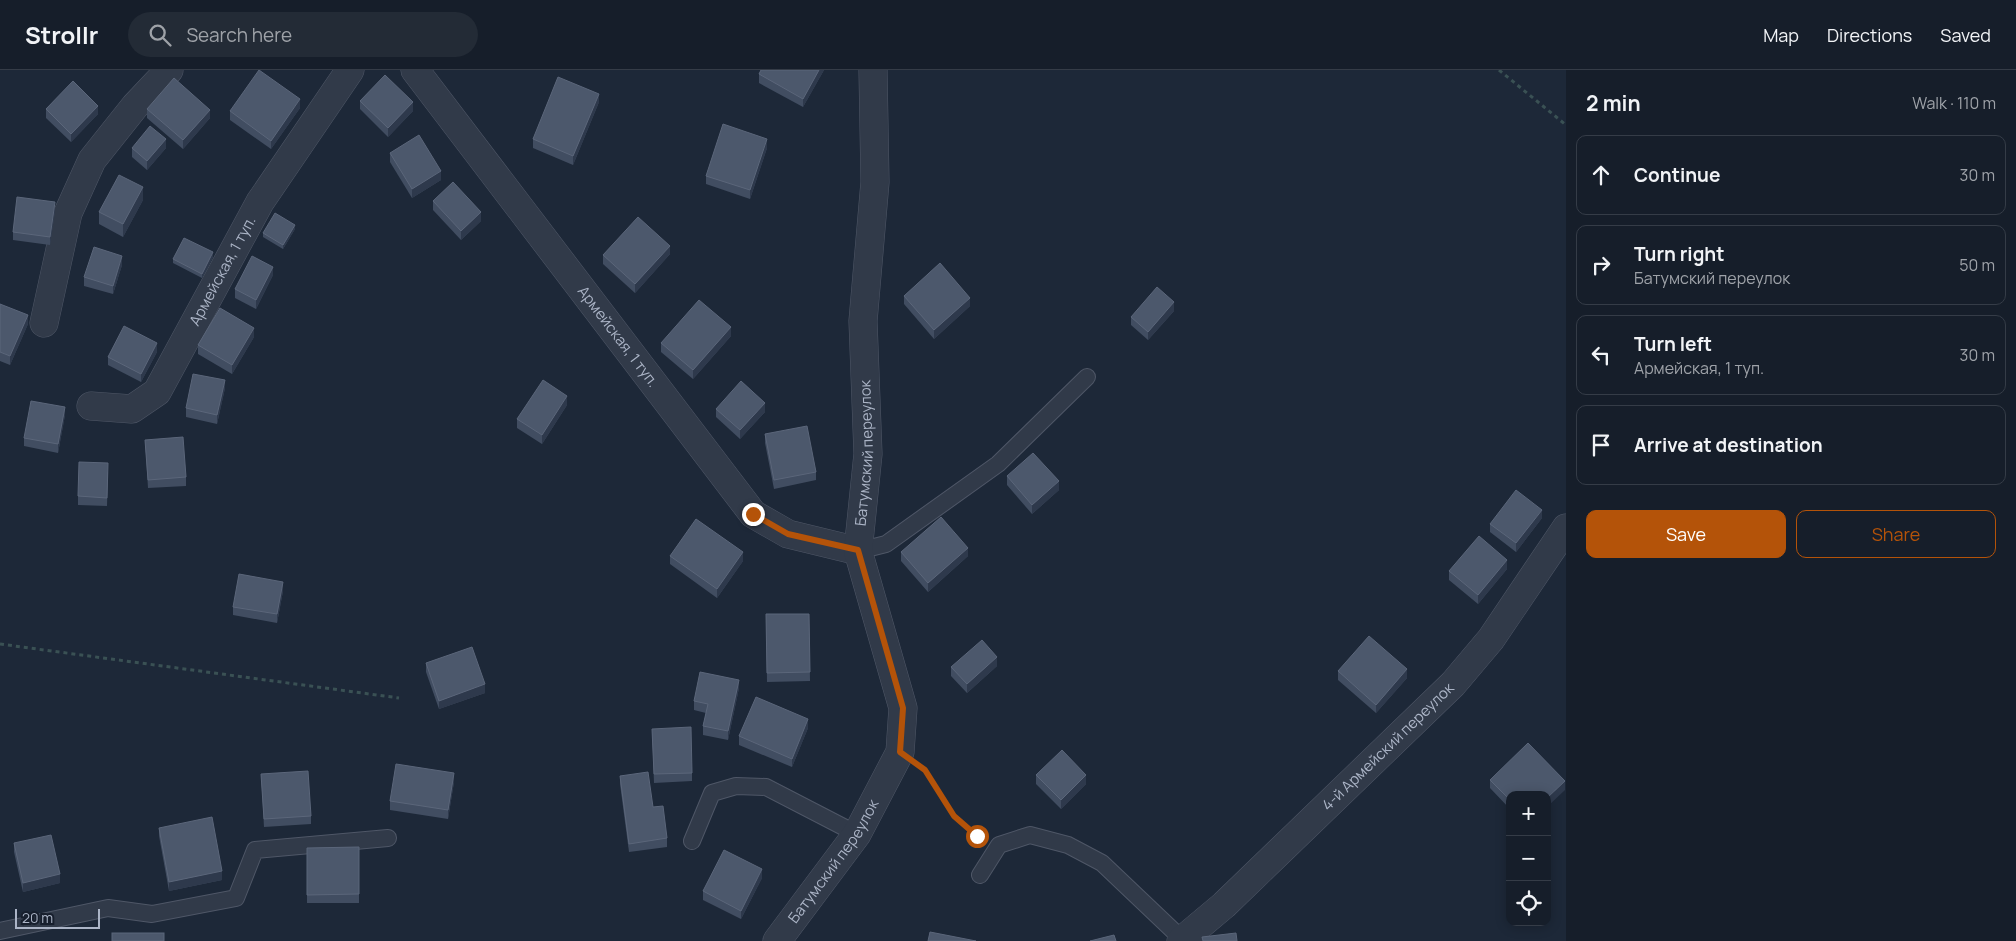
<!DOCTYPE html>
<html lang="en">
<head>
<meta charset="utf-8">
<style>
  :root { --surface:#161e2a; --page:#232b36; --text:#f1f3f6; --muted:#9ea2a8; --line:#353c47; --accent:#b45309 }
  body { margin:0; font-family:Manrope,sans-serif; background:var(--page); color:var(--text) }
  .controls { position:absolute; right:15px; bottom:15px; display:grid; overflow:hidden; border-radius:10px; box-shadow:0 2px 12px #0003 }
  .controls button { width:45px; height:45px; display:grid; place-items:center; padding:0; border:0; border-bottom:1px solid var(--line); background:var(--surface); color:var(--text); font:25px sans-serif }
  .scale { position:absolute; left:15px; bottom:12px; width:85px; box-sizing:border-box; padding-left:5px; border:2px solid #abb4c6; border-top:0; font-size:14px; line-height:18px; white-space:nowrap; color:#abb4c6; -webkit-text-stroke:4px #171f2d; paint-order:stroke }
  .stop { position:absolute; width:15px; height:15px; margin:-11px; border:4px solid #b45309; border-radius:50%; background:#fff }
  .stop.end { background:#b45309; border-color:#fff; box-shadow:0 1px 5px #0008 }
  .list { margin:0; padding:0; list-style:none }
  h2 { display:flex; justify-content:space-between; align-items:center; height:65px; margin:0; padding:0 20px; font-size:21px }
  h2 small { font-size:16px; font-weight:400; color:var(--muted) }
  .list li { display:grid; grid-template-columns:32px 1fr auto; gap:15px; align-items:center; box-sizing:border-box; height:80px; margin:0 10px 10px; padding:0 10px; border:1px solid var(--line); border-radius:10px }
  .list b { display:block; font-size:19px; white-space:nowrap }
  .list p { margin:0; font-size:16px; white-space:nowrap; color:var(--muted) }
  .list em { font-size:16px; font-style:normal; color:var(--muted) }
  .actions { display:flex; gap:10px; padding:15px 20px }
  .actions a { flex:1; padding:11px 0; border:1px solid var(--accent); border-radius:10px; text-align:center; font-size:18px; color:var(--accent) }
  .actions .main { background:var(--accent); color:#fff }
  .icon { flex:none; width:28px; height:28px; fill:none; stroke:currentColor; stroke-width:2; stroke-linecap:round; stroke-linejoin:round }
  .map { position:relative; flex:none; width:1566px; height:871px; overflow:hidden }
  header { display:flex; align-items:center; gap:30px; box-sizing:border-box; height:70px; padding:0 25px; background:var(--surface); border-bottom:1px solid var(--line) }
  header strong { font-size:24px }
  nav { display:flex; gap:28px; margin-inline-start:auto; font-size:18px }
  .search { width:350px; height:45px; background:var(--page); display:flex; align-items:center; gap:12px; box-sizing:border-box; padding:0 18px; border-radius:28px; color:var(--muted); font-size:19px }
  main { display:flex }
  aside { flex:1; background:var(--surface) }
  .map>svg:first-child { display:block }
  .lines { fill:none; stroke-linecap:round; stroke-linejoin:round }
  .service-casing { stroke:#4f5767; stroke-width:18 }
  .minor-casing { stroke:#4f5767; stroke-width:29 }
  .path { stroke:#3a5154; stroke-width:3; stroke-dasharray:4 4; stroke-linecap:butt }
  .service { stroke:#313a49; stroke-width:16 }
  .minor { stroke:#313a49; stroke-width:28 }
  .wall { fill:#414d61 }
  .shaded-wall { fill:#2e394c }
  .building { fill:#4c586c; stroke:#5b667a }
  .route { stroke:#b45309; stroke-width:6 }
  .labels { text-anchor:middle; stroke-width:4.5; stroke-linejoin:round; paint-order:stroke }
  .street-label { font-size:15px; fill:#abb4c6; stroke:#171f2d }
</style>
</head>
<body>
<header>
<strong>Strollr</strong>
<div class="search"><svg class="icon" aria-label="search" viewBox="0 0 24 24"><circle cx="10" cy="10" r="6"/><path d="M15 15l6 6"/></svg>Search here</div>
<nav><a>Map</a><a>Directions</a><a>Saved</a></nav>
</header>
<main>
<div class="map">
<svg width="1566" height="871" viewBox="0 0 1566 871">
  <rect width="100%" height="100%" fill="#1d2838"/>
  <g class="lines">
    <defs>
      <g id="service">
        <polyline points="858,481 886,474 998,394 1087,307"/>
        <polyline points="692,771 712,723 736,716 766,717 857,764"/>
        <polyline points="980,805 999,775 1030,765 1068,775 1102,793 1182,869"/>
        <polyline points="0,861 108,838 152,844 236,828 255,780 388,768"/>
      </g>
      <g id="minor">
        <path id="s1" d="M415,0L753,444L788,464L858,481"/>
        <polyline points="44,253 68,143 92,90 135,36 169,0"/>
        <path id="s2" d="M91,336L132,339L157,322L260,132L350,0"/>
        <path id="s3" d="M777,871L857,764L900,682L903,638L858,481L868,384L863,251L875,112L873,0"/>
        <path id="s4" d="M1181,871L1224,835L1453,614L1491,569L1566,458"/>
      </g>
    </defs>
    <use href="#service" class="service-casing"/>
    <use href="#minor" class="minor-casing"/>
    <g class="path">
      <polyline points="1499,0 1566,55"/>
      <polyline points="0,574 399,628"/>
      <polyline points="923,698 954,746 978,766"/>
    </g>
    <use href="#service" class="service"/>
    <use href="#minor" class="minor"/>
  </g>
  <g class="wall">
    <polygon points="761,0 824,0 803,37 759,13 759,4"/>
    <polygon points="360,31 413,41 388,67 360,39"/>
    <polygon points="599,32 573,95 533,78 533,69"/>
    <polygon points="300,38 271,79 230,50 230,41"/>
    <polygon points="46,39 98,44 71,72 46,48"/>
    <polygon points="147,39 210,48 183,79 147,48"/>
    <polygon points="132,78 166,78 147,100 132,87"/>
    <polygon points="767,78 750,129 706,114 706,106"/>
    <polygon points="390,83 441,110 412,128 390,92"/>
    <polygon points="143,130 123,167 99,154 99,142"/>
    <polygon points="433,131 481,151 461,170 433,140"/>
    <polygon points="55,141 50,175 13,170 13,162"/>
    <polygon points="295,159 283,179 263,167 263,163"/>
    <polygon points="670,184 635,223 603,194 603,185"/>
    <polygon points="213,187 202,208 173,193 173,189"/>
    <polygon points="122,195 113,224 84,216 84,207"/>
    <polygon points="273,205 256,239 235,228 235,219"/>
    <polygon points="904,226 970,236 934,269 904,234"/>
    <polygon points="0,234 28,254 10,295 0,291"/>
    <polygon points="1174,241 1148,270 1131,255 1131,247"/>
    <polygon points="731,266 693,309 661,282 661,273"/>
    <polygon points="254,267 232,304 198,284 198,275"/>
    <polygon points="157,282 141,312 108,295 108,287"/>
    <polygon points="225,318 217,354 186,347 186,338"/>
    <polygon points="567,335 542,374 517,358 517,349"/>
    <polygon points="716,339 765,342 740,369 716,347"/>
    <polygon points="65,345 58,383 24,376 24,368"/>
    <polygon points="765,364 816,402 816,410 774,419 765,373"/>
    <polygon points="145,370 186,407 186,416 148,418"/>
    <polygon points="108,402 107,436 78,435 78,426"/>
    <polygon points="1007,406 1059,420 1032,444 1007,415"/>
    <polygon points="1542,448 1516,482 1490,462 1490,454"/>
    <polygon points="901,482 968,486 928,522 901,491"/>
    <polygon points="670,486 743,491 717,528 670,494"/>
    <polygon points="1507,499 1478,534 1449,510 1449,501"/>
    <polygon points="283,521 277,553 233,545 233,537"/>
    <polygon points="766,544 809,544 810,611 767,612"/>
    <polygon points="426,593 485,623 439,639 426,602"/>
    <polygon points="997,596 967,623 951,606 951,597"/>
    <polygon points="1338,601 1407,608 1376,643 1338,610"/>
    <polygon points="739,618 728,670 703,665 703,656 706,643 694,640 694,631"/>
    <polygon points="808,658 792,697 739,675 739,666"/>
    <polygon points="652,659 692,703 692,711 654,713"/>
    <polygon points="261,704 311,746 311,754 264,757"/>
    <polygon points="1036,705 1086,714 1061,739 1036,714"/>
    <polygon points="620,706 653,737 667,768 667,777 629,782 620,714"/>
    <polygon points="1490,710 1565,720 1510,725 1510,739 1490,718"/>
    <polygon points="454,712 448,749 390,740 390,731"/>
    <polygon points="159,758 222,810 169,821 159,766"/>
    <polygon points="14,773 60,813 23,822 14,782"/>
    <polygon points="359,777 359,833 307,833 307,778"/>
    <polygon points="762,808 741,849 703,830 703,821"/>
  </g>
  <g class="shaded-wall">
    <polygon points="819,0 824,0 803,37 803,29"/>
    <polygon points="599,24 599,32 573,95 573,86"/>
    <polygon points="300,29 300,38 271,79 271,71"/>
    <polygon points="413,32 413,41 388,67 388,58"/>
    <polygon points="98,36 98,44 71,72 71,64"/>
    <polygon points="210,40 210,48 183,79 183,70"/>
    <polygon points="166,69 166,78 147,100 147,91"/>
    <polygon points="767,69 767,78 750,129 750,120"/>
    <polygon points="441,101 441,110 412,128 412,119"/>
    <polygon points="143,117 143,130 123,167 123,154"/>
    <polygon points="55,132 55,141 50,175 50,167"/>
    <polygon points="481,142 481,151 461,170 461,161"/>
    <polygon points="295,155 295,159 283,179 283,175"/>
    <polygon points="670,176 670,184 635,223 635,214"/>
    <polygon points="213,182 213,187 202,208 202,204"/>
    <polygon points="122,186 122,195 113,224 113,216"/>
    <polygon points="273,197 273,205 256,239 256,230"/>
    <polygon points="970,228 970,236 934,269 934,260"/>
    <polygon points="1174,232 1174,241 1148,270 1148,262"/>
    <polygon points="28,245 28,254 10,295 10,286"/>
    <polygon points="731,257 731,266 693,309 693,300"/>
    <polygon points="254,258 254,267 232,304 232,295"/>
    <polygon points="157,273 157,282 141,312 141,304"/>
    <polygon points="225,310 225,318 217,354 217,345"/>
    <polygon points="567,326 567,335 542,374 542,365"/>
    <polygon points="765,333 765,342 740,369 740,360"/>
    <polygon points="65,337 65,345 58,383 58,374"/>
    <polygon points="1059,411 1059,420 1032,444 1032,435"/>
    <polygon points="1542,440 1542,448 1516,482 1516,473"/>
    <polygon points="968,478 968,486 928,522 928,513"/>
    <polygon points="743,482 743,491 717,528 717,519"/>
    <polygon points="1507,490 1507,499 1478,534 1478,525"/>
    <polygon points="283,512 283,521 277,553 277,544"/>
    <polygon points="997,587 997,596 967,623 967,614"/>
    <polygon points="1407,599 1407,608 1376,643 1376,635"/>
    <polygon points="739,610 739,618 728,670 728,661"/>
    <polygon points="485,614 485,623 439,639 439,631"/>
    <polygon points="808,649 808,658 792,697 792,689"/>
    <polygon points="454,703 454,712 448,749 448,740"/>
    <polygon points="1086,705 1086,714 1061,739 1061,730"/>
    <polygon points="1565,711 1565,720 1547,737 1547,728"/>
    <polygon points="762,799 762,808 741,849 741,841"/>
    <polygon points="222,801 222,810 169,821 169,812"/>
    <polygon points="60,804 60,813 23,822 23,813"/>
  </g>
  <g class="building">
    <polygon points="259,0 300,29 271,71 230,41"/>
    <polygon points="761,0 819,0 803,29 759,4"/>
    <polygon points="385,5 413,32 388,58 360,31"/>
    <polygon points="558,7 599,24 573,86 533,69"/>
    <polygon points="174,8 210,40 183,70 147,39"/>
    <polygon points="73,11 98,36 71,64 46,39"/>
    <polygon points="723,54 767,69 750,120 706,106"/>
    <polygon points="150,56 166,69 147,91 132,78"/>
    <polygon points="419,65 441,101 412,119 390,83"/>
    <polygon points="119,105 143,117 123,154 99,142"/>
    <polygon points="453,112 481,142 461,161 433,131"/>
    <polygon points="17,127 55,132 50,167 13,162"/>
    <polygon points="275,143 295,155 283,175 263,163"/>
    <polygon points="638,147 670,176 635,214 603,185"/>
    <polygon points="184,168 213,182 202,204 173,189"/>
    <polygon points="94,177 122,186 113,216 84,207"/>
    <polygon points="252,186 273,197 256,230 235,219"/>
    <polygon points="940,193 970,228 934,260 904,226"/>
    <polygon points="1157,217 1174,232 1148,262 1131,247"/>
    <polygon points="699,230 731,257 693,300 661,273"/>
    <polygon points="0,234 28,245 10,286 0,282"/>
    <polygon points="220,238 254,258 232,295 198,275"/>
    <polygon points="124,256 157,273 141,304 108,287"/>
    <polygon points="193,304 225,310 217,345 186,338"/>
    <polygon points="543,310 567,326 542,365 517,349"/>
    <polygon points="741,311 765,333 740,360 716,339"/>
    <polygon points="31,331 65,337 58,374 24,368"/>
    <polygon points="807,356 816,402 774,410 765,364"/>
    <polygon points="183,367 186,407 148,410 145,370"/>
    <polygon points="1033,383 1059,411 1032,435 1007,406"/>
    <polygon points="79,392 108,393 107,428 78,426"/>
    <polygon points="1516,420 1542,440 1516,473 1490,454"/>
    <polygon points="941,447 968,478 928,513 901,482"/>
    <polygon points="696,449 743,482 717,519 670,486"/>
    <polygon points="1479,466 1507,490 1478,525 1449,501"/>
    <polygon points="239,504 283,512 277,544 233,537"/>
    <polygon points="766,544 809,544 810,602 767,603"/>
    <polygon points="1369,566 1407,599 1376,635 1338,601"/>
    <polygon points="982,570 997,587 967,614 951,597"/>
    <polygon points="472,577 485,614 439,631 426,593"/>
    <polygon points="700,602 739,610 728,661 703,656 708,634 694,631"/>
    <polygon points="756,627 808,649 792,689 739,666"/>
    <polygon points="691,657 692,703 654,704 652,659"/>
    <polygon points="1528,673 1565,711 1547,728 1547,725 1510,725 1510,730 1490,710"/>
    <polygon points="1062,680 1086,705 1061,730 1036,705"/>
    <polygon points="396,694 454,703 448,740 390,731"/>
    <polygon points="308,701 311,746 264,749 261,704"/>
    <polygon points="648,702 653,737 663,736 667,768 629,774 620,706"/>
    <polygon points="212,747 222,801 169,812 159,758"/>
    <polygon points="51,765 60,804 23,813 14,773"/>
    <polygon points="359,777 359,824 307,825 307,778"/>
    <polygon points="724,780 762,799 741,841 703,821"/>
    <polygon points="930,862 976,871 928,871"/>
    <rect x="112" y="863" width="52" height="8"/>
    <polygon points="1236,863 1237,871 1203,871 1202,867"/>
    <polygon points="1114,865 1116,871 1090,871"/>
  </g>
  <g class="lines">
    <polyline class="route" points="753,444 788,464 858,480 903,638 900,682 925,700 954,746 977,766"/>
  </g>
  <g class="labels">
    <g class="street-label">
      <text dy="5" stroke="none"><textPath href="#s2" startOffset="209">Армейская, 1 туп.</textPath></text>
      <text dy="5" stroke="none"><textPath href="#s1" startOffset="335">Армейская, 1 туп.</textPath></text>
      <text dy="5" stroke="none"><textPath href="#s3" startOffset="532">Батумский переулок</textPath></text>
      <text dy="5" stroke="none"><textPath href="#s4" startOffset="284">4-й Армейский переулок</textPath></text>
      <text dy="5" stroke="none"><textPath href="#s3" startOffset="98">Батумский переулок</textPath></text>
    </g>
  </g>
</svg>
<div class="controls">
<button>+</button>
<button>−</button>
<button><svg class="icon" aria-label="locate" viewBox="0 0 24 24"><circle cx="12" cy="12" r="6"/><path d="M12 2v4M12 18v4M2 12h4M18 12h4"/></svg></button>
</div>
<div class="scale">20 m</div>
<div class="stop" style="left:977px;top:766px"></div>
<div class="stop end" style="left:753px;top:444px"></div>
</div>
<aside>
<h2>2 min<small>Walk · 110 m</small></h2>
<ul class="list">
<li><svg class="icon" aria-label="ahead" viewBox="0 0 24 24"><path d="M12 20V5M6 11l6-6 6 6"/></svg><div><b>Continue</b></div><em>30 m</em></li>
<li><svg class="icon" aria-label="right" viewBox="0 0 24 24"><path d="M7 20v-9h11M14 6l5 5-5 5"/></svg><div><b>Turn right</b><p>Батумский переулок</p></div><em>50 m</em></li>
<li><svg class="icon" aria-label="left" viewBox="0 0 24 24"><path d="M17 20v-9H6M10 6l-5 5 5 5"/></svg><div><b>Turn left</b><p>Армейская, 1 туп.</p></div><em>30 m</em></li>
<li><svg class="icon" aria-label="arrive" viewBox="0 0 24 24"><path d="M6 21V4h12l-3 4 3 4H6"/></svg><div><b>Arrive at destination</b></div></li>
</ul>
<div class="actions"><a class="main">Save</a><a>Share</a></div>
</aside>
</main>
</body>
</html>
